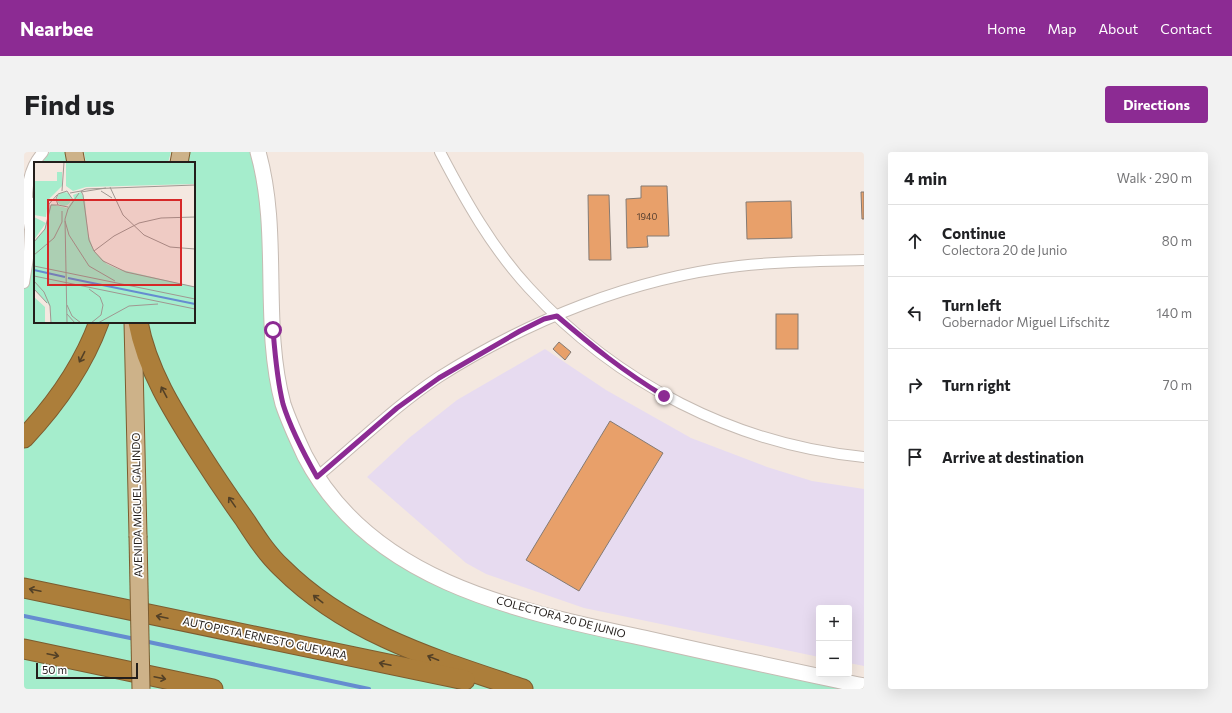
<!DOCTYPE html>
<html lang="en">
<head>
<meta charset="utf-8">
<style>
  :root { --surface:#fff; --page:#f2f2f2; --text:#202124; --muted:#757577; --line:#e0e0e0; --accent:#8c2b93 }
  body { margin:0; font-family:Commissioner,sans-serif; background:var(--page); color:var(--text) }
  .controls { position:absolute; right:12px; bottom:12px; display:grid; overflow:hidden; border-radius:4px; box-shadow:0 4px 16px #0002 }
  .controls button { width:36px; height:36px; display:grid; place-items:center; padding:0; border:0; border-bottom:1px solid var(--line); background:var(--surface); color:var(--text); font:20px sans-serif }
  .scale { position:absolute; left:12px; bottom:10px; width:102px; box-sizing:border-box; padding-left:4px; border:2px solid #231e1b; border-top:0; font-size:11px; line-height:14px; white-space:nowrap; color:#231e1b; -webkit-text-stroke:3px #fff; paint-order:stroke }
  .stop { position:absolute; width:12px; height:12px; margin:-9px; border:3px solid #8c2b93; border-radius:50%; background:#fff }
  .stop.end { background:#8c2b93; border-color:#fff; box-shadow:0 1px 4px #0008 }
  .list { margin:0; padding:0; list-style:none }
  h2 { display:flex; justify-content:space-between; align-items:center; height:52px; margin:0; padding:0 16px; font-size:17px }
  h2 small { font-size:13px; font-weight:400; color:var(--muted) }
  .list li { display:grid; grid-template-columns:26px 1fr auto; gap:12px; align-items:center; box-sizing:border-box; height:72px; padding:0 16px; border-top:1px solid var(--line) }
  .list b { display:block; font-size:15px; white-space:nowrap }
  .list p { margin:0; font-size:13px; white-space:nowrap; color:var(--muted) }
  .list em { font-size:13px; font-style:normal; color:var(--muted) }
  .icon { flex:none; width:22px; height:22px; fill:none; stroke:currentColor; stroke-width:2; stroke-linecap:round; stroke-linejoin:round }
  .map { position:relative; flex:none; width:840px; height:537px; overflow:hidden; border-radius:4px }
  header { display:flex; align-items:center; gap:24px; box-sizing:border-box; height:56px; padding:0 20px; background:var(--accent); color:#fff }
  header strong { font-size:19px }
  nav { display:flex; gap:22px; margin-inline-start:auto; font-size:14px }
  .intro { display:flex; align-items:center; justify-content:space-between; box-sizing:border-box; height:96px; padding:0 24px }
  h1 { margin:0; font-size:28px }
  .button { padding:10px 18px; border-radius:4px; background:var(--accent); color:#fff; font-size:14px; font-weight:700 }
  main { display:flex; gap:24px; padding:0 24px }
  aside { flex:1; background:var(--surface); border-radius:4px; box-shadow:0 4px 16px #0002 }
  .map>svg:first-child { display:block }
  .commercial { fill:#e7dbf0 }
  .green { fill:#a5edcc }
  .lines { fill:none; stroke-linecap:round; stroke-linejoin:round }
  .stream { stroke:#658cd0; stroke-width:4 }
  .building { fill:#e8a06a; stroke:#847a73 }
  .street-casing { stroke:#c6bbb3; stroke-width:12 }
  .secondary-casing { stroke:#c6bbb3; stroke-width:17 }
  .primary-casing { stroke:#7c5c2f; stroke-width:19 }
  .highway-casing { stroke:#7c5c2f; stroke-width:21 }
  .street { stroke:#fff; stroke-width:10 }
  .secondary { stroke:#fff; stroke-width:15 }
  .primary { stroke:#cdb289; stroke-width:17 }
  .highway { stroke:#ac7e3a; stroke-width:19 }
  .primary-bridge-casing { stroke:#7c5c2f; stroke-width:19; stroke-linecap:butt }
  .primary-bridge { stroke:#cdb289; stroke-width:17 }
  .oneway { stroke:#534026 }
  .route { stroke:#8c2b93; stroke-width:5 }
  .labels { text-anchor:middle; stroke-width:3.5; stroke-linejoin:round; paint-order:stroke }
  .number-label { font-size:9px; fill:#543e2f }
  .street-label { font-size:11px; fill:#231e1b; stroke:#fff }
  .inset-river { fill:none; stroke:#658cd0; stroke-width:2 }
  .inset-road { fill:none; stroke:#a09791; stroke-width:1 }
  .view { fill:#d62828; fill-opacity:0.15; stroke:#d62828; stroke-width:2 }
  .inset-edge { fill:none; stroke:#231e1b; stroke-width:2 }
</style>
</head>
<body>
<header>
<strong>Nearbee</strong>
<nav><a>Home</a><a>Map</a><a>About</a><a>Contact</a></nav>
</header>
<div class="intro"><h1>Find us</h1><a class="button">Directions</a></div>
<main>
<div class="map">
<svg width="840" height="537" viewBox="0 0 840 537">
  <rect width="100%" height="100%" fill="#f4e8e0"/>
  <polygon class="commercial" points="521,197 582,238 667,286 743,315 788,329 840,337 840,514 825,511 825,456 795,456 795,505 560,456 462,422 442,411 343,325 385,286 433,248"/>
  <g class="green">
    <polygon points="26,0 42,0 45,11 16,11"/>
    <polygon points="60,0 147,0 144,11 62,11"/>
    <polygon points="161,0 234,0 249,178 273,286 329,369 441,438 840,537 0,537 0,132 11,50 11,170 170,170 170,11 155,11"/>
  </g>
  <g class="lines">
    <g class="stream">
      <polyline points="0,464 111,487"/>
      <polyline points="120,489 345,537"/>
    </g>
  </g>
  <g class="building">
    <polygon points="617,34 643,34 645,84 623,84 624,95 603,96 602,47 617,46"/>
    <polygon points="837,40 840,40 840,67 838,67"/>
    <polygon points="564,43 585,43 587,108 565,108"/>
    <polygon points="767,49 768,86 723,87 722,50"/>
    <rect x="752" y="162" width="22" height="35"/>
    <polygon points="535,190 547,200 541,208 529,197"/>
    <polygon points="586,269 639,301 555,439 502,408"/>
  </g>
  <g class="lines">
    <defs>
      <g id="street">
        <path d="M416,0C441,48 468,96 505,136C592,231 712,293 840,305"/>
        <path d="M6,77C1,50 0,20 19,0"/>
        <polyline points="0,131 5,100 6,77 11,50"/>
        <path d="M293,325C333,292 371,254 415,225C505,168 609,126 715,114C757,109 798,109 840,108"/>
      </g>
      <path id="secondary" d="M234,0C257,81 237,171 259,252C265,270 273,287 281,304C348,433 500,460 629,488C699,504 770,519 840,534"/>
      <g id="primary">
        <polyline points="50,0 52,11"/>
        <polyline points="155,11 157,0"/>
        <polyline points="109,170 114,384"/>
      </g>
      <g id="highway">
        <path d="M114,170C123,219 151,262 177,303C191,325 206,347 221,368C232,385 243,402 258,416C324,482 413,508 499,537"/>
        <path d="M0,286C32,252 59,214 75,170"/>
        <polyline points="0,436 441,528"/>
        <polyline points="0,497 189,537"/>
      </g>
    </defs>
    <use href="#street" class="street-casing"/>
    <use href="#secondary" class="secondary-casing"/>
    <use href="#primary" class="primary-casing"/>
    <use href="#highway" class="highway-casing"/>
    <use href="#street" class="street"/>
    <use href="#secondary" class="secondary"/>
    <use href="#primary" class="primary"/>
    <use href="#highway" class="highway"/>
    <defs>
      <polyline id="primary-bridge" points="114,384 117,537"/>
    </defs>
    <use href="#primary-bridge" class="primary-bridge-casing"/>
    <use href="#primary-bridge" class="primary-bridge"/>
  </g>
  <defs><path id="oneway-shaft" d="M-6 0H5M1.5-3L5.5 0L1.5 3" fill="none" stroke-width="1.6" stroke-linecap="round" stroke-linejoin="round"/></defs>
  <g class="oneway">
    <use href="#oneway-shaft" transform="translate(58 205) rotate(117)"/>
    <use href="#oneway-shaft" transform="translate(140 240) rotate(-118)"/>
    <use href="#oneway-shaft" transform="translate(208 350) rotate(-125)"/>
    <use href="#oneway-shaft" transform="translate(11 438) rotate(-168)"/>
    <use href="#oneway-shaft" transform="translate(294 447) rotate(-142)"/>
    <use href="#oneway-shaft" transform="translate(138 465) rotate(-168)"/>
    <use href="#oneway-shaft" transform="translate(29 503) rotate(12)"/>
    <use href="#oneway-shaft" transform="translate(409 506) rotate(-158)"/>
    <use href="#oneway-shaft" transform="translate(361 512) rotate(-168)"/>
    <use href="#oneway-shaft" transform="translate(136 526) rotate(12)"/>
  </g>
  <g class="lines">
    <path class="route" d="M249,178C251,202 253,228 259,252C267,278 280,302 293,325L373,256L415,226L496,179L520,167L533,164C568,194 599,219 640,244"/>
  </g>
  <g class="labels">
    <g class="number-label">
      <text x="623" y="68">1940</text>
    </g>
    <g class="street-label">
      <text transform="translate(113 353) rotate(-91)" y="4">AVENIDA MIGUEL GALINDO</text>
      <text transform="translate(537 465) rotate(15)" y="4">COLECTORA 20 DE JUNIO</text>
      <text transform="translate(241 486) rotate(12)" y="4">AUTOPISTA ERNESTO GUEVARA</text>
    </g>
  </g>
  <g transform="translate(10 10)">
    <rect width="161" height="161" fill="#f4e8e0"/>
    <path d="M32,0H161V22L52,25L39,29L32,24ZM23,10H28V24L14,38L12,55L0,53V19H23ZM47,30L51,39L54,72L60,89L73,102L84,107L161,125V161H17L16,144L0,127V80L11,67L17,42L33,46L42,33L40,36L39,33ZM23 37a7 7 0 1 1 14 0a7 7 0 1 1-14 0ZM0,55L12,61L0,78ZM0,135L11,145V161H0Z" fill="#a5edcc"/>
    <path class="inset-river" d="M0,108L31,115M34,116L161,142"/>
    <path class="inset-road" d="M76,25L89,53L110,73L136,85L161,87M28,29L30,0M47,29L52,27L161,23M67,29L78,36M47,30L72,26M36,31L47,29L49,33L55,78L60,89L69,99L92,110L161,125M34,45L24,43L22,37L24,32L33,29L39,38M15,49V42L23,33M31,59L35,73L55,104L81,119M0,80L11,67L17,43H24M60,89L80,74L105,61L127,56L161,55M0,93L20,76L28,60V49M0,104L161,137M0,114L161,147M0,119L10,130L16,144M0,127L13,141M55,127L66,135L69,143L67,153L57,161M33,143L38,154L47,161M16,144L17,161M33,152L41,161M33,161L31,57L34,47L45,31M64,161L95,144L124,142"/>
    <path class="view" d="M14,38H147V123H14Z"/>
    <rect width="161" height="161" class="inset-edge"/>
  </g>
</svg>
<div class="controls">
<button>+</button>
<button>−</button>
</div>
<div class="scale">50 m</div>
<div class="stop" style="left:249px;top:178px"></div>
<div class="stop end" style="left:640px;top:244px"></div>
</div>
<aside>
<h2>4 min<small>Walk · 290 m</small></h2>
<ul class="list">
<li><svg class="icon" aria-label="ahead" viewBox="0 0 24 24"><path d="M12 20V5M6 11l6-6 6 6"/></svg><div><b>Continue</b><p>Colectora 20 de Junio</p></div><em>80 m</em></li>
<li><svg class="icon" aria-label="left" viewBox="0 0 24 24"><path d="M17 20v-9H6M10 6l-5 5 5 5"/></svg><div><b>Turn left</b><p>Gobernador Miguel Lifschitz</p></div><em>140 m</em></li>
<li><svg class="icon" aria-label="right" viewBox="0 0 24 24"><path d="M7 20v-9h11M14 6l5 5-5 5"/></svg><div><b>Turn right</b></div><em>70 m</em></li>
<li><svg class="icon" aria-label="arrive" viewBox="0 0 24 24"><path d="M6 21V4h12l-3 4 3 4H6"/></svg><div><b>Arrive at destination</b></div></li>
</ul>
</aside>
</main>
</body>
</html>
